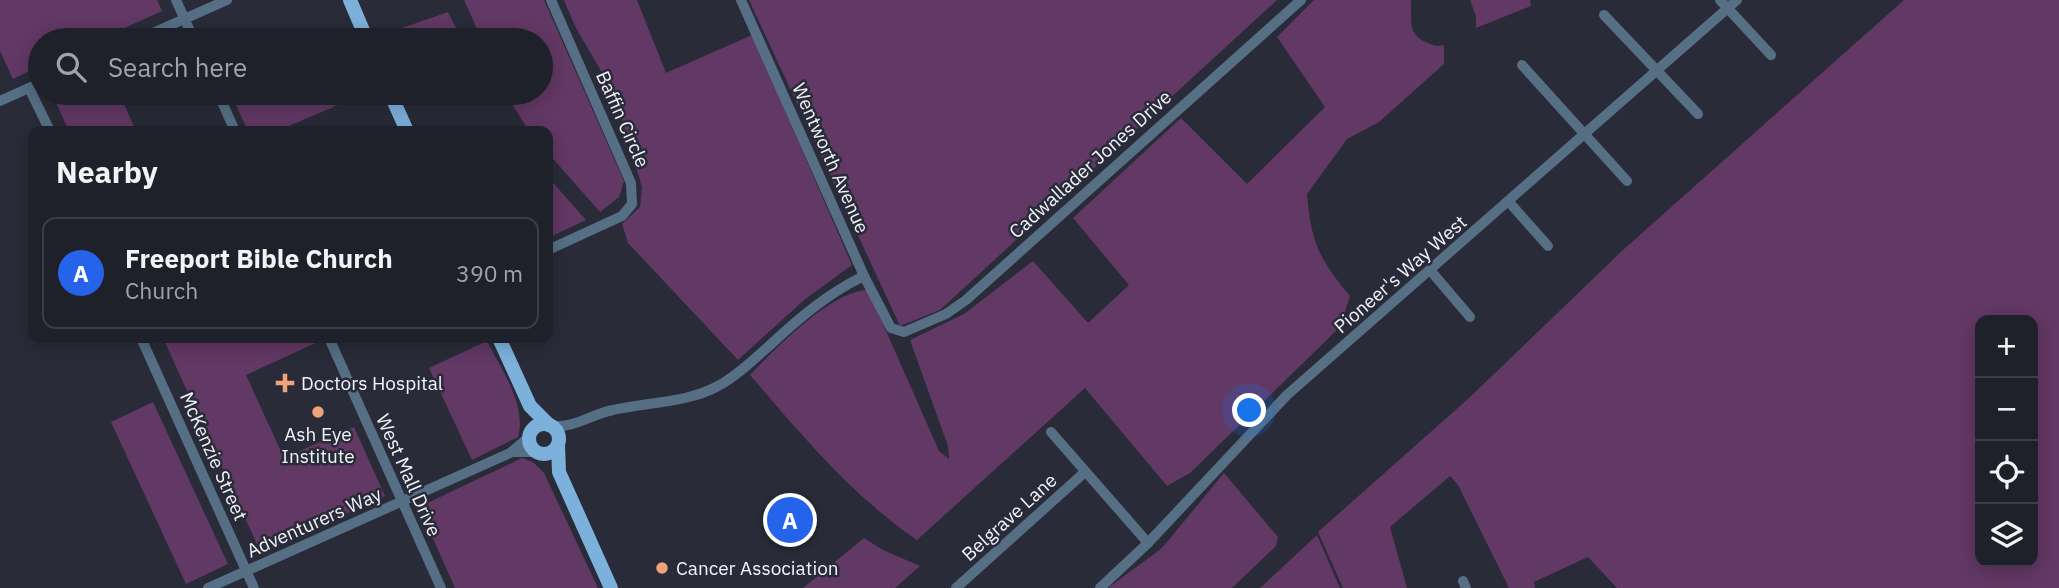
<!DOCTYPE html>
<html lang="en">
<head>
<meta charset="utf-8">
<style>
  :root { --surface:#1f212a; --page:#2c2e36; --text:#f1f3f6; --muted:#a1a3a8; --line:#3c3e47; --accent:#2563eb }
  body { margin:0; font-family:"IBM Plex Sans",sans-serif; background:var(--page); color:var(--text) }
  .controls { position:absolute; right:21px; bottom:21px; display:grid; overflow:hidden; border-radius:14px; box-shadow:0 4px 18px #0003 }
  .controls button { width:63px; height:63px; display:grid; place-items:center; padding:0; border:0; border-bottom:2px solid var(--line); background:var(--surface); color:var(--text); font:35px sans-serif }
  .you { position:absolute; left:1250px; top:411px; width:24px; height:24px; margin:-18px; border:5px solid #fff; border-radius:50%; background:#1a73e8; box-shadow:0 0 0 10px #1a73e833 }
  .badge { display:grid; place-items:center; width:46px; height:46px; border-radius:50%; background:var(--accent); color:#fff; font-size:23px; font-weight:700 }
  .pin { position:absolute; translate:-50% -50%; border:4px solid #fff; box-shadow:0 2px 7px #0006 }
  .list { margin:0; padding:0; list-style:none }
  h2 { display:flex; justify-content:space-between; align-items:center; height:91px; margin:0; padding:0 28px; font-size:30px }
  h2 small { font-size:23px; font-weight:400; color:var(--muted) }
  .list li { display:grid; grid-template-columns:46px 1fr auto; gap:21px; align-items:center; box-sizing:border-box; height:112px; margin:0 14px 14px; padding:0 14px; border:2px solid var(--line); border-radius:14px }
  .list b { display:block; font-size:26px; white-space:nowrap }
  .list p { margin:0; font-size:23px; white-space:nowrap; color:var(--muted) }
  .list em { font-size:23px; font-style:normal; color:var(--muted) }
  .icon { flex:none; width:38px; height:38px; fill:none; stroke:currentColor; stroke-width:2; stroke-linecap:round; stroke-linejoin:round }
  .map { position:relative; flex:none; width:2059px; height:588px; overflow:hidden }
  .search { position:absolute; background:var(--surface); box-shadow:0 4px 18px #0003; left:28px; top:28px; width:525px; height:77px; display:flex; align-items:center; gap:18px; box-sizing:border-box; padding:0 24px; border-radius:38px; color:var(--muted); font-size:26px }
  .panel { position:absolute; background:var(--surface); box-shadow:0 4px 18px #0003; left:28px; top:126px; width:525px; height:217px; border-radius:14px }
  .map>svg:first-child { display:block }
  .green { fill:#623864; fill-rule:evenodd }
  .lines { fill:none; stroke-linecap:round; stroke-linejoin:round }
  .minor { stroke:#566f84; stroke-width:10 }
  .major { stroke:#7cb1dc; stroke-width:14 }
  .poi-dot { fill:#f0a27a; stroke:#292c38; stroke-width:2.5 }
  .labels { text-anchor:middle; stroke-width:5; stroke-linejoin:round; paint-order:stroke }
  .street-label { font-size:19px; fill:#f1f4fc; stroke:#292c38 }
  .poi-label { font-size:19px; fill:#f1f4fc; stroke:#292c38; text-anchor:start }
</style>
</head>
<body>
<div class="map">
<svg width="2059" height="588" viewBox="0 0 2059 588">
  <rect width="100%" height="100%" fill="#292c38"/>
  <g class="green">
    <polygon points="0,0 157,0 162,11 98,40 40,40 40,66 13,79 0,51"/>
    <polygon points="464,0 544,0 624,181 619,197 600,212 548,153 548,131 529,131 505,93 541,93 541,40 482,40"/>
    <polygon points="564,0 637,0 666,73 752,35 852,265 804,300 738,360 628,243 622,224 640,207 642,187 614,93 576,28"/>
    <polygon points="749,0 1277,0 940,310 900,326"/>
    <path d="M1314,0H1411C1412,18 1406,35 1428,43C1434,46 1438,47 1444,45V64L1379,122L1347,139L1307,194C1311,242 1319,259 1350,296L1340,327L1190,473L1167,486L1085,388L917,540C851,495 802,435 750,375C775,349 832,290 868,290L939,451L949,459L948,446L910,340L964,314L1033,261L1088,323L1129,285L1073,218L1181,118L1247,184L1325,107L1277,37Z"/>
    <polygon points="1470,0 1530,0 1531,6 1476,28 1476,16"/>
    <path d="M1904,0H2059V588H1617L1588,557L1534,582L1535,588H1509L1458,485L1450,476L1390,527L1407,588H1343L1318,532L1469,398L1623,250ZM1980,320H2033V562H1980Z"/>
    <polygon points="448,12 462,40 381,40 379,36"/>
    <polygon points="75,93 119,93 136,131 69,131 56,103"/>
    <polygon points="253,93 366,93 277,131 248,131 234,101"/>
    <polygon points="548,177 586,220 548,238"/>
    <polygon points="163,338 319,338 320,341 246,375 284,458 354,427 385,496 261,553"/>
    <path d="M487,341C501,369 527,405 518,437L472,460L429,368Z"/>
    <polygon points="153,402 228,564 186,584 111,422"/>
    <polygon points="522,458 533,462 544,473 598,588 455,588 419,507"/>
    <polygon points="1224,473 1278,537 1276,546 1232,588 1108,588 1162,548"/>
    <polygon points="1317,535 1340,588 1260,588"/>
    <polygon points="864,538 883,550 920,566 895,588 803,588"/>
  </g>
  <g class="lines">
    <g class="minor">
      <polyline points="176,0 194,40"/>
      <polyline points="741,0 864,276 891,328 904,332 946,314 966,300 1301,0"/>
      <polyline points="1720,0 1771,55"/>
      <polyline points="1604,15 1698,114"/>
      <polyline points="137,40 227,0"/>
      <polyline points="1522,65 1627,181"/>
      <polyline points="29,88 50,131"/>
      <polyline points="218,93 235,131"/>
      <polyline points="0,101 40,83"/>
      <polyline points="1509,202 1548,246"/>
      <polyline points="548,250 622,216 632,204 631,183 551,0"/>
      <polyline points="1430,270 1470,317"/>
      <polyline points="141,338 254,588"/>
      <polyline points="329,338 441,588"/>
      <path d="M552,426C575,428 592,414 613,410C648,402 687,403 718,386C737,376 753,360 769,346C798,319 828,293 864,276"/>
      <polyline points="1051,432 1148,543"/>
      <polyline points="514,452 536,452"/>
      <polyline points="1463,581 1466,588"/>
      <polyline points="208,588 510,453 529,437"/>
      <polyline points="956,588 1085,472"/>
      <polyline points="1100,588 1148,543 1287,395 1737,0"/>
    </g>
    <g class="major">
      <polyline points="350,0 367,40"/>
      <polyline points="390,93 407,131"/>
      <polyline points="499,338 530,406 549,425"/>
      <circle cx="544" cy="439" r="15"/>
      <polyline points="558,445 559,472 611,588"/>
    </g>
  </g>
  <g class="poi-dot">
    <path d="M281.5 372.5h7v7h7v7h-7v7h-7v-7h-7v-7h7z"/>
    <circle cx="318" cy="412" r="7"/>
    <circle cx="662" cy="568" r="7"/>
  </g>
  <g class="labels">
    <g class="street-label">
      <text transform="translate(623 119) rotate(66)" y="7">Baffin Circle</text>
      <text transform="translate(831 158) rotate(66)" y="7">Wentworth Avenue</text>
      <text transform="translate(1090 164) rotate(-42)" y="7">Cadwallader Jones Drive</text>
      <text transform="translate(1400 274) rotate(-41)" y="7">Pioneer's Way West</text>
      <text transform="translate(214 456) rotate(66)" y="7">McKenzie Street</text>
      <text transform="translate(409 475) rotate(66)" y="7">West Mall Drive</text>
      <text transform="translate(1009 517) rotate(-42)" y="7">Belgrave Lane</text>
      <text transform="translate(314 522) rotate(-24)" y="7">Adventurers Way</text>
    </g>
    <g class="poi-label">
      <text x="301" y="390">Doctors Hospital</text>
      <text x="318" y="441" text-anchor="middle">Ash Eye<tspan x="318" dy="22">Institute</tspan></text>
      <text x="676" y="575">Cancer Association</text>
    </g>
  </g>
</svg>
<div class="controls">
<button>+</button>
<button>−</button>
<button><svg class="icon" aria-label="locate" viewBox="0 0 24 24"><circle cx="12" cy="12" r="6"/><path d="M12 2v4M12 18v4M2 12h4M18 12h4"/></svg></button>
<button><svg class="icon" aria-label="layers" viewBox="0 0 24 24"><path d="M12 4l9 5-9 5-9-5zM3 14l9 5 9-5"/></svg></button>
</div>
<div class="you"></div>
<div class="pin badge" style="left:790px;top:520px">A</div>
<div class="search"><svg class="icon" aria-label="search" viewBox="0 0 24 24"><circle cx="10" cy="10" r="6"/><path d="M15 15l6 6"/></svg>Search here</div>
<section class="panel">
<h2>Nearby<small></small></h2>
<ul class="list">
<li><span class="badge">A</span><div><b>Freeport Bible Church</b><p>Church</p></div><em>390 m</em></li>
</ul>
</section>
</div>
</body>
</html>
